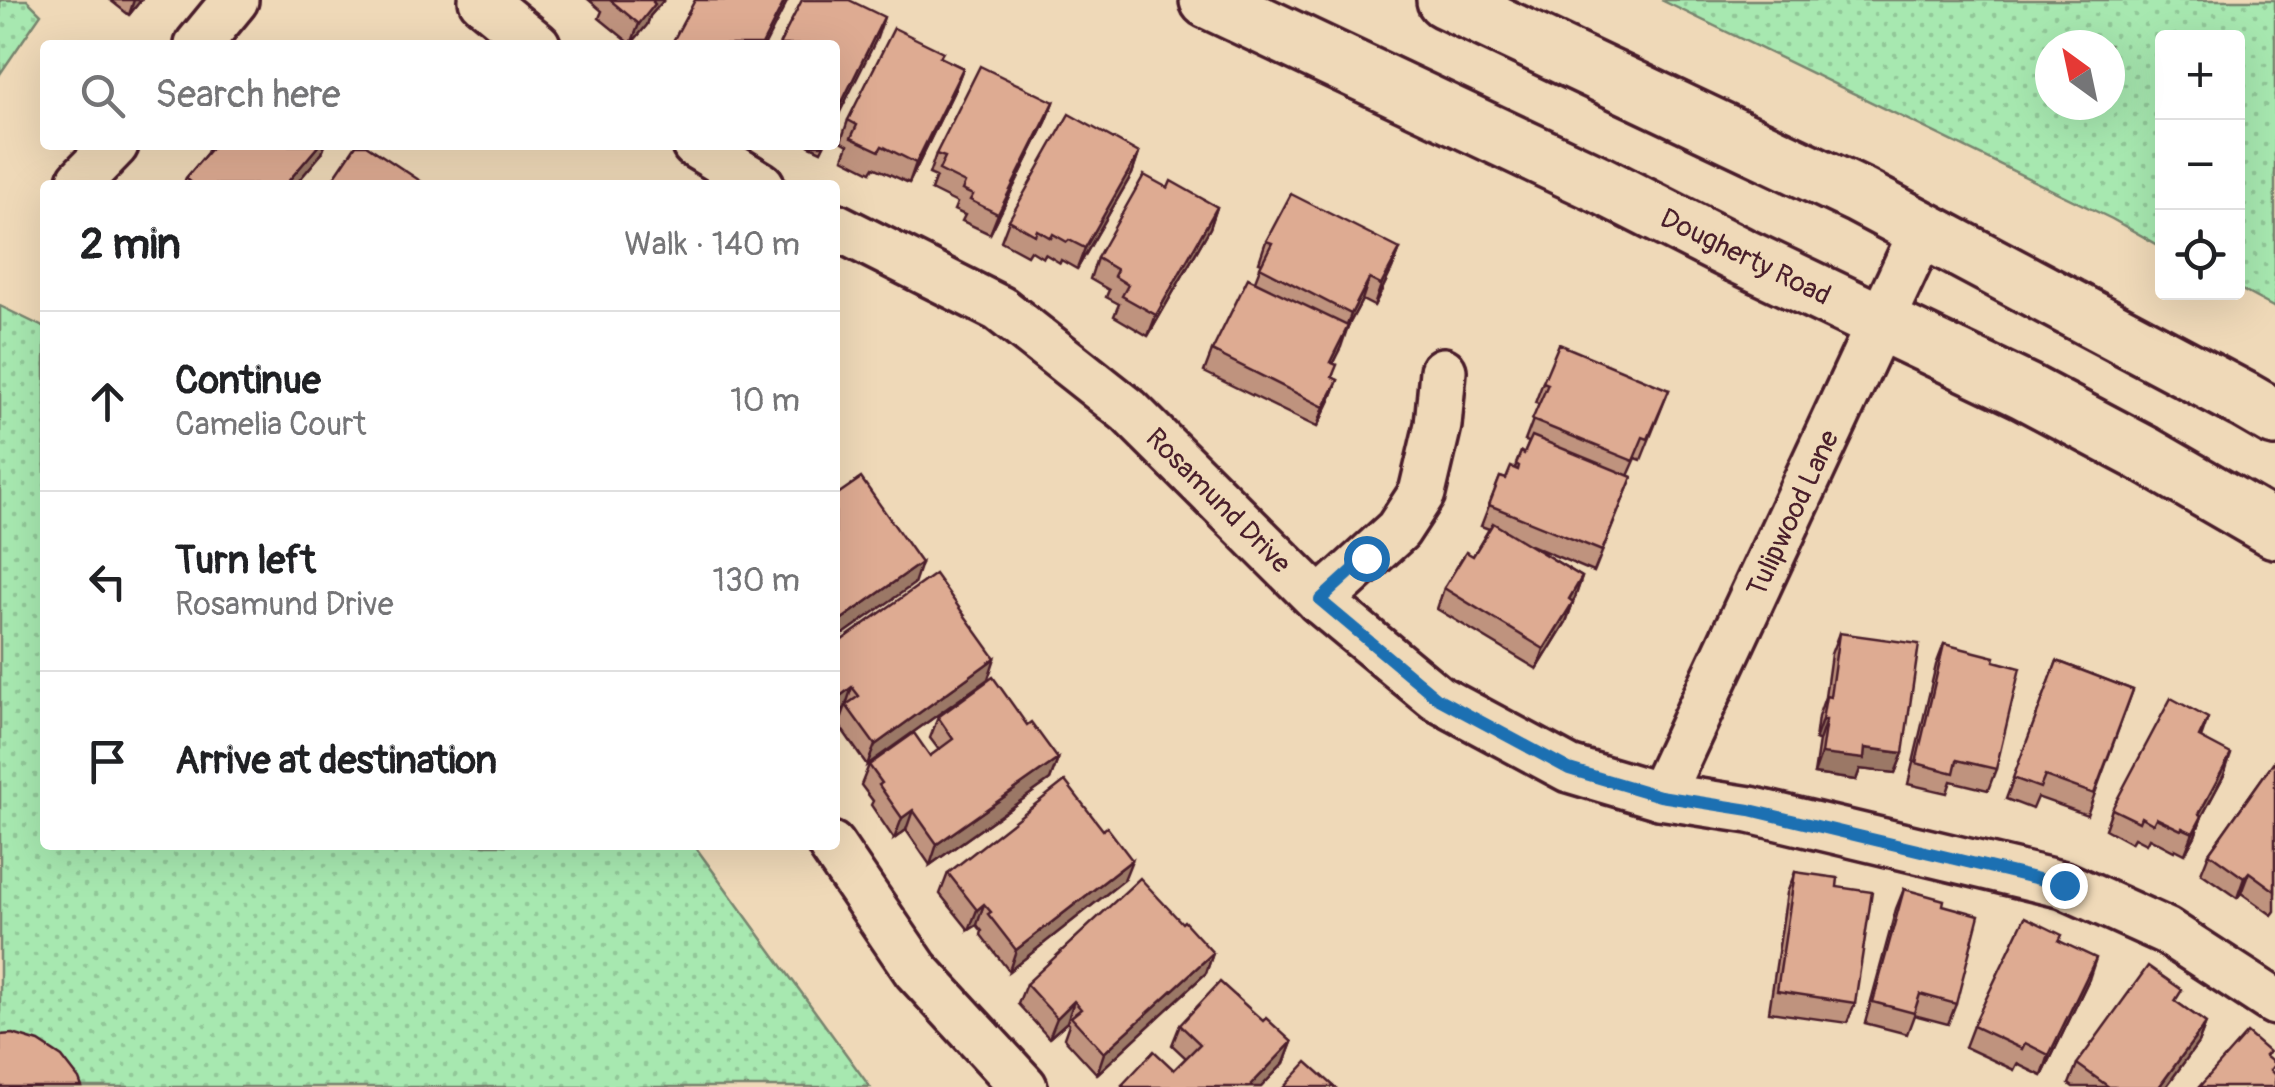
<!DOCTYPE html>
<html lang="en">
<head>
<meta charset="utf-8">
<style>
  :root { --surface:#fff; --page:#f2f2f2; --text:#202124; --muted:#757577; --line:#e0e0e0 }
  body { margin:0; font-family:Pangolin,sans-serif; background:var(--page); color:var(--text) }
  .controls { position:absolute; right:30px; top:30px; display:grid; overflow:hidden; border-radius:10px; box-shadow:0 10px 40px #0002 }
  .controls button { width:90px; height:90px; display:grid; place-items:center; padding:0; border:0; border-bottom:2px solid var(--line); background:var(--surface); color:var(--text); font:50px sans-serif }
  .compass { position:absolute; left:2035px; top:30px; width:90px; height:90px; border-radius:50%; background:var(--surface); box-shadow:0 10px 40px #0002; rotate:327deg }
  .stop { position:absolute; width:30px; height:30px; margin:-22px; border:8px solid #1f6fb2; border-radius:50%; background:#fff }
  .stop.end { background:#1f6fb2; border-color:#fff; box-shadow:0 2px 10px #0008 }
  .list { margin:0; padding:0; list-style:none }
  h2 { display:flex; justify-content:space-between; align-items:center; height:130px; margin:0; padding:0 40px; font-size:42px }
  h2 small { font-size:32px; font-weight:400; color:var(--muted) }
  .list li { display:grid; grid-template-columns:65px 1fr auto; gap:30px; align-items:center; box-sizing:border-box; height:180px; padding:0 40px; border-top:2px solid var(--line) }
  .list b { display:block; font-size:38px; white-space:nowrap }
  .list p { margin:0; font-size:32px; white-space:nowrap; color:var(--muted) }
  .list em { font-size:32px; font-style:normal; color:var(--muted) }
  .icon { flex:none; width:55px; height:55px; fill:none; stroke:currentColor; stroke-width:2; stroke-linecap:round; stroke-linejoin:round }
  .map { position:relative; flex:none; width:2275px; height:1087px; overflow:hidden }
  .search { position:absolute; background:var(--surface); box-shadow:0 10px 40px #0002; left:40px; top:40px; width:800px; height:110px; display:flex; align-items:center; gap:25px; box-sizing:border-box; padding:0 35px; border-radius:10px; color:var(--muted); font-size:38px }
  .panel { position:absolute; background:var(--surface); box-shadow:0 10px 40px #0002; left:40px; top:180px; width:800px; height:670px; border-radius:10px }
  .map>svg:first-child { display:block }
  .grass { fill:url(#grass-dots); stroke:#78846e; stroke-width:2.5; fill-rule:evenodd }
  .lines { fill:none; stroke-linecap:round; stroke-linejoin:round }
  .minor-casing { stroke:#4a1f2b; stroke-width:52 }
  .secondary-casing { stroke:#4a1f2b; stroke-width:62 }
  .minor { stroke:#efd9b8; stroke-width:45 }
  .secondary { stroke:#efd9b8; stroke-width:55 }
  .wall { fill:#bf937e; stroke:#4a1f2b; stroke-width:2.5 }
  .shaded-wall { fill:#9b7866; stroke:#4a1f2b; stroke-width:2.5 }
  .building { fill:#deab92; stroke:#4a1f2b; stroke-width:2.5 }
  .route { stroke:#1f6fb2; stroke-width:12 }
  .labels { text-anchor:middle; stroke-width:8; stroke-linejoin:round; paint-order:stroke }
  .street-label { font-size:28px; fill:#4a1f2b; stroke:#efd9b8 }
</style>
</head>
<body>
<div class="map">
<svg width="2275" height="1087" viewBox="0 0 2275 1087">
  <defs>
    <pattern id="grass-dots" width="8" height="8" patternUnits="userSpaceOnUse" patternTransform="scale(2.5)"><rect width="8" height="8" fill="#a7e8b0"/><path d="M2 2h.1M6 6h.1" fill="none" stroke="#91c798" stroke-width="1.8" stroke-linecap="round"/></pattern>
  </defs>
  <rect width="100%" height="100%" fill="#efd9b8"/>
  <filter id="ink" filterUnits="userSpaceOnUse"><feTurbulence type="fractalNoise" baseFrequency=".01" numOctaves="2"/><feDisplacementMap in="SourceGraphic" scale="20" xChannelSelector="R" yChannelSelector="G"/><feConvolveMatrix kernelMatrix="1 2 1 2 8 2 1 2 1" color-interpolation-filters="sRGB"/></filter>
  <g filter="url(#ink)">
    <g class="grass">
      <polygon points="0,0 27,0 41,14 0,74"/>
      <path d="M1661,0H2275V308L2238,288V38H2162V247L2112,219ZM2110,45V105H2050V45Z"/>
      <polygon points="0,306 45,328 45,845 694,845 870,1087 0,1087"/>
    </g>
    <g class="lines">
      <defs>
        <g id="minor">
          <polyline points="482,0 537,45"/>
          <polyline points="198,45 235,0"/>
          <polyline points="695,145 761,185"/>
          <polyline points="85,185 81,180 115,145"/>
          <polyline points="835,226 1000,309 1129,411 1320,601 1437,698 1569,769 1660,796 1750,810 2064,885 2166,931 2275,1002"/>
          <polyline points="1320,601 1398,530 1422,493 1438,425 1443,371"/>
          <polyline points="1660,796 1923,230"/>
          <polyline points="831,845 916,970 1024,1087"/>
        </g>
        <g id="secondary">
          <polyline points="1208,0 1599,184 1739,255 2025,391 2144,454 2275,530"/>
          <polyline points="1445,0 1860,196 2244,400 2275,418"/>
        </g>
      </defs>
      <use href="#minor" class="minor-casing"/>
      <use href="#secondary" class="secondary-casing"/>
      <use href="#minor" class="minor"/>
      <use href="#secondary" class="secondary"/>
    </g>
    <g class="wall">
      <polygon points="110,0 141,0 129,15"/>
      <polygon points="589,0 664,0 650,16 647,25 631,44 599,18 602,11"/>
      <polygon points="941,58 963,68 955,89 909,183 874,167 871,172 843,158 848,145 841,141 848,120"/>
      <polygon points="1054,102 1046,122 990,234 962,221 965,215 954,210 957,203 931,190 936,177 929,174 936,154"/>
      <polygon points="210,145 325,145 322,153 295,185 183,185 186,178 207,153"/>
      <polygon points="808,145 824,145 821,151"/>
      <polygon points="1139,153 1132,174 1077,269 1061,260 1060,263 1045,254 1043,258 1030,250 1027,255 1001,241 1009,220"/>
      <polygon points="1168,188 1217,207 1210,228 1148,336 1114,316 1119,304 1106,297 1109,290 1090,279 1097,258"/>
      <polygon points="1266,241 1400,249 1392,269 1374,306 1362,300 1348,326 1333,363 1333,378 1338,380 1330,400 1317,427 1204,372 1212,351 1255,281 1262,263 1259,262"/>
      <polygon points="1543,382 1669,390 1641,460 1636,458 1628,476 1632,477 1594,572 1530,545 1582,577 1566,622 1537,669 1437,609 1444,588 1473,556 1489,529 1481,526 1500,477 1506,479 1515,468 1521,452 1524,454 1529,442 1525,441 1539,404 1535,403"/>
      <polygon points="1839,633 1903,753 1895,773 1860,769 1856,780 1814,774 1819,741 1815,740 1818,717 1825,697 1831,654"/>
      <polygon points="1944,644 1994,661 1996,769 1988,790 1951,781 1947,793 1908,784 1936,665"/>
      <polygon points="835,645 988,679 867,765 839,725 845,708"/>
      <polygon points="2057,661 2133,690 2087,815 2037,797 2032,809 2006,799"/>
      <polygon points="938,717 1027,725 1058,759 1050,780 930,865 906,830 894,839 871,805 873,801 861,785 869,765 930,756 939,750 930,738"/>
      <polygon points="2208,718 2201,738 2224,775 2202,816 2195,836 2185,854 2175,849 2174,851 2149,838 2146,844 2134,838 2131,843 2105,829 2112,809"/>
      <polygon points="2275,760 2275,911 2272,915 2241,893 2237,898 2201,873 2209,853"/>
      <polygon points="1795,872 1837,887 1855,1003 1847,1023 1769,1012 1787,893"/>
      <polygon points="948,873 1124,880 1009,971 981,935 982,931 977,925 969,930 940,894"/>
      <polygon points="1904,889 1943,905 1956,1004 1948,1024 1914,1015 1907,1034 1865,1023 1896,909"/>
      <polygon points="1182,923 1213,953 1206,973 1097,1074 1064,1038 1069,1024 1067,1022 1049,1038 1018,1004 1026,984"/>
      <polygon points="2060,941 2089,979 2042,1076 2017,1064 2014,1070 1965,1047 1973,1026"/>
      <polygon points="2178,1003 2206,1023 2198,1043 2166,1087 2073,1087 2069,1084 2077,1064"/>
      <polygon points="1263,1021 1292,1042 1284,1063 1261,1087 1122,1087 1122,1085 1174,1070 1186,1058 1172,1045 1180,1025"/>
    </g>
    <g class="shaded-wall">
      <polygon points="134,0 141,0 129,15"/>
      <polygon points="654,0 664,0 650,16 647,25 631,44 639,24"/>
      <polygon points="785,0 788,0 765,45 762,45"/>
      <polygon points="884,17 877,38 835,122 835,116"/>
      <polygon points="963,68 955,89 909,183 916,163"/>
      <polygon points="1054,102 1046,122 990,234 998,214"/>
      <polygon points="319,145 325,145 322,153 295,185 285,185"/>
      <polygon points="1139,153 1132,174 1077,269 1085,248"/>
      <polygon points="1217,207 1210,228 1148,336 1156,315"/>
      <polygon points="1400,249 1392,269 1374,306 1381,285"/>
      <polygon points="1369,279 1362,300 1344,334 1351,314"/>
      <polygon points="1348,326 1341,347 1323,382 1330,362"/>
      <polygon points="1338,380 1330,400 1317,427 1324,407"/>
      <polygon points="921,563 914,584 835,640 835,624"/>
      <polygon points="1582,577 1575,598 1561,620 1569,599"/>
      <polygon points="1573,602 1566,622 1537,669 1544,649"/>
      <polygon points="995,658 988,679 867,765 875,745"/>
      <polygon points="852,687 845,708 835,715 835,700"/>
      <polygon points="1822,720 1826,720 1819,741 1815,740"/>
      <polygon points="1865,748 1903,753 1895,773 1860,769 1856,780 1814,774 1821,754"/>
      <polygon points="2231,754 2224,775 2192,835 2199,814"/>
      <polygon points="1058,759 1050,780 930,865 937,844"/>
      <polygon points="913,810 906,830 894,839 902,818"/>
      <polygon points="2202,816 2195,836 2185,854 2193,833"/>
      <polygon points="1132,860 1124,880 1009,971 1016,950"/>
      <polygon points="2249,872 2241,893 2237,898 2244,878"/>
      <polygon points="984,904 977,925 969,930 977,910"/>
      <polygon points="1213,953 1206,973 1097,1074 1104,1053"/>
      <polygon points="2096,958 2089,979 2042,1076 2049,1055"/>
      <polygon points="1074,1001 1067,1022 1049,1038 1057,1018"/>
      <polygon points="2206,1023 2198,1043 2166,1087 2159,1087"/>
      <polygon points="1292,1042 1284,1063 1261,1087 1249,1087"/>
    </g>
    <g class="building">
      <polygon points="610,0 654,0 653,2 655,4 639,24"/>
      <polygon points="695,0 785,0 762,45 671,45"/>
      <polygon points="802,0 849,0 884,17 835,116 835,45 779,45"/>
      <polygon points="894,28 943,52 940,57 963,68 916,163 882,146 879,151 851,138 857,125 848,120"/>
      <polygon points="980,66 1054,102 998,214 970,200 973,195 962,190 965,183 939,170 945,157 936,154"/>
      <polygon points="1069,114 1139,153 1085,248 1069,240 1067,242 1053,234 1051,238 1037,230 1035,235 1009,220"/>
      <polygon points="212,145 319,145 285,185 194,185 186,178 213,146"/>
      <polygon points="356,145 366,145 425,184 329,185"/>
      <polygon points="1144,175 1168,188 1171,181 1217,207 1156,315 1122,296 1128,285 1114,276 1117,270 1097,258"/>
      <polygon points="1291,194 1400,249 1381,285 1369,279 1351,314 1260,267 1272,243 1266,241"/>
      <polygon points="1248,278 1348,326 1330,362 1337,365 1332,377 1338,380 1324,407 1212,351"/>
      <polygon points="1559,344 1669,390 1648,439 1643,437 1633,461 1532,420 1548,384 1543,382"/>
      <polygon points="1532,436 1632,477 1602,551 1489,505 1500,477 1506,479 1511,467 1518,470 1519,466 1516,464 1521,452 1524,454"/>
      <polygon points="861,478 921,563 835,624 835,496"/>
      <polygon points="1493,523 1582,577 1569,599 1573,602 1544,649 1444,588 1466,552 1473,556"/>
      <polygon points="935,574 995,658 875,745 846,705 859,696 852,687 835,700 835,645"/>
      <polygon points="1839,633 1919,644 1903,753 1865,748 1864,759 1821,754 1826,720 1822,720 1826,696 1830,697"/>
      <polygon points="1944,644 1995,657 1994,661 2020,668 1996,769 1957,760 1954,773 1916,763"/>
      <polygon points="2057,661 2133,690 2094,794 2045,776 2040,788 2013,778"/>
      <polygon points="993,677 1027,725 1031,722 1058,759 937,844 913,810 902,818 879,785 882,783 869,765 914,733 930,756 953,739 938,717"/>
      <polygon points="2171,698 2208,718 2199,737 2231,754 2199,814 2202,816 2193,833 2182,828 2181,830 2156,818 2153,824 2141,817 2139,822 2112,809"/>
      <polygon points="2275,760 2275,891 2249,872 2244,878 2209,853"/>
      <polygon points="1065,781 1103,830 1107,827 1132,860 1016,950 988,914 991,912 984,904 977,910 948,873"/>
      <polygon points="1795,872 1838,878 1837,887 1872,892 1855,1003 1777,991"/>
      <polygon points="1140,878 1182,923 1184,921 1213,953 1104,1053 1071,1017 1081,1009 1074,1001 1057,1018 1026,984"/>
      <polygon points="1904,889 1944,900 1943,905 1979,915 1956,1004 1920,994 1914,1013 1873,1002"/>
      <polygon points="2025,917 2062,935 2059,941 2096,958 2049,1055 2025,1043 2022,1049 1973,1026"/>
      <polygon points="2148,966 2182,990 2175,1001 2206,1023 2159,1087 2109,1087 2077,1064"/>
      <polygon points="1220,982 1263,1021 1266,1018 1292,1042 1249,1087 1125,1087 1122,1085 1154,1051 1174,1070 1200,1044 1180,1025"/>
      <polygon points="2247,1033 2269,1052 2265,1056 2275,1064 2270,1070 2275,1075 2275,1087 2199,1087"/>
      <polygon points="13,1034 39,1042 62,1057 79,1079 82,1087 0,1087 0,1035"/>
      <polygon points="1307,1062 1335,1087 1284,1087"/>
    </g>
  </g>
  <g class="lines" filter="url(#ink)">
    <polyline class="route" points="1366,558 1320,600 1437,698 1569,769 1660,796 1750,810 2064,885"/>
  </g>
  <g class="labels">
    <g class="street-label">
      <text transform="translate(1746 256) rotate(26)" y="10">Dougherty Road</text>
      <text transform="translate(1219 500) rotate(45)" y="10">Rosamund Drive</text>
      <text transform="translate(1792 513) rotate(-65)" y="10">Tulipwood Lane</text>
    </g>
  </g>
</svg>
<div class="controls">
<button>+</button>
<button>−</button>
<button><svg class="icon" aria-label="locate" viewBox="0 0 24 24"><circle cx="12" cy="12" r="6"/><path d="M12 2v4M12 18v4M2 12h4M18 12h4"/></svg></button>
</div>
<svg class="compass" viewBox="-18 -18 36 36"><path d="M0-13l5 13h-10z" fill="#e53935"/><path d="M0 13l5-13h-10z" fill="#757577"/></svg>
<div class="stop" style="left:1366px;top:558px"></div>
<div class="stop end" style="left:2064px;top:885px"></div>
<div class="search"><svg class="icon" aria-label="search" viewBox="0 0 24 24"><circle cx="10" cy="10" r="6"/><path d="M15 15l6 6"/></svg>Search here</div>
<section class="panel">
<h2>2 min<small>Walk · 140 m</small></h2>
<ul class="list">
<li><svg class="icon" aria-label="ahead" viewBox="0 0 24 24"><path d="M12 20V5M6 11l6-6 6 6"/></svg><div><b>Continue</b><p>Camelia Court</p></div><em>10 m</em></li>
<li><svg class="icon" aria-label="left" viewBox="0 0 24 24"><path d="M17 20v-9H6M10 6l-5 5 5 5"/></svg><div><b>Turn left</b><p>Rosamund Drive</p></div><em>130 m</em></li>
<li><svg class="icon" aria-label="arrive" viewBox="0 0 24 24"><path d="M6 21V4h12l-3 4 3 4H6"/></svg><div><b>Arrive at destination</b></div></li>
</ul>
</section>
</div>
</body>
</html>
